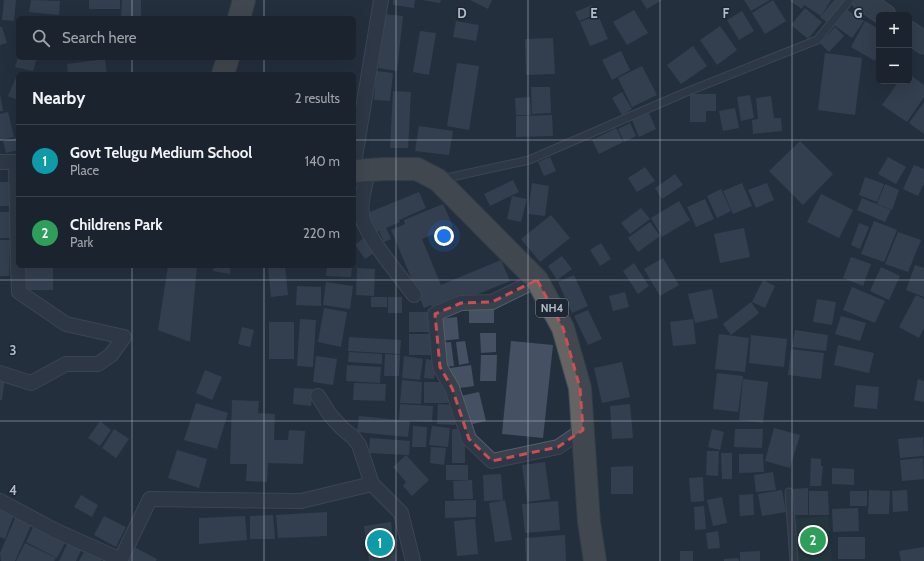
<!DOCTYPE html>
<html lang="en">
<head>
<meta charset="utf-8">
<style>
  :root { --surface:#1b232e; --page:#282f3a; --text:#f1f3f6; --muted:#a0a4aa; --line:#39404a; --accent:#ea580c }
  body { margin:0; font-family:Cabin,sans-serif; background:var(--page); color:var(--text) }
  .controls { position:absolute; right:12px; top:12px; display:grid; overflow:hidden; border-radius:6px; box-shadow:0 4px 16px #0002 }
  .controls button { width:36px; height:36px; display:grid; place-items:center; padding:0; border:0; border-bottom:1px solid var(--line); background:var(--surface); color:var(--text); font:20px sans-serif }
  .you { position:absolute; left:444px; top:236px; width:14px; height:14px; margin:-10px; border:3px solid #fff; border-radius:50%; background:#1a73e8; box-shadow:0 0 0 6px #1a73e833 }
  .badge { display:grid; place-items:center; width:26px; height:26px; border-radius:50%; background:var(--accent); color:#fff; font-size:13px; font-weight:700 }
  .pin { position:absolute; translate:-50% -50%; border:2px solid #fff; box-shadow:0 1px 4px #0006 }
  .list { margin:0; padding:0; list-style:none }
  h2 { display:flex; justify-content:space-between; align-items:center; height:52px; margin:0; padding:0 16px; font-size:17px }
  h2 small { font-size:13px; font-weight:400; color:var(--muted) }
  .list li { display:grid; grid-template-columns:26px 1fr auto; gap:12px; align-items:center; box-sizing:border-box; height:72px; padding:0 16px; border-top:1px solid var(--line) }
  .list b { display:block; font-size:15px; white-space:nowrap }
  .list p { margin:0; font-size:13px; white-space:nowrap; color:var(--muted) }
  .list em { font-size:13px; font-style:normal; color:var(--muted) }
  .icon { flex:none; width:22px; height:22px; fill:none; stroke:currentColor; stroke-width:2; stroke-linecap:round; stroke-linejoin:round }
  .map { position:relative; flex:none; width:924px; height:561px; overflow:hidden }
  .search { position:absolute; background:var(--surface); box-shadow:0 4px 16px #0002; left:16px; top:16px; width:340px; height:44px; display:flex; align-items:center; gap:10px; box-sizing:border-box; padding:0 14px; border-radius:6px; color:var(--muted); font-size:15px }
  .panel { position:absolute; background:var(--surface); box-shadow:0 4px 16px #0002; left:16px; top:72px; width:340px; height:196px; border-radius:6px }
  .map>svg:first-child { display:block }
  .green { fill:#263c3f }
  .building { fill:#455162 }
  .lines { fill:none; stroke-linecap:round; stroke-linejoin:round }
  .service-casing { stroke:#565f6c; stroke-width:9 }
  .minor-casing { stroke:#565f6c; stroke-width:16 }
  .secondary-casing { stroke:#565f6c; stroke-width:23 }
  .trunk-casing { stroke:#434c59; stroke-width:24 }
  .service { stroke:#38414e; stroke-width:7 }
  .minor { stroke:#38414e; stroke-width:14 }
  .secondary { stroke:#465061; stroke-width:21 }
  .trunk { stroke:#656462; stroke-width:22 }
  .marked { fill:none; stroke:#ce4d50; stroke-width:3; stroke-dasharray:8 5; stroke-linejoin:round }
  .grid { fill:none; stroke:#b4bcc9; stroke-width:1; stroke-opacity:0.55 }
  .labels { text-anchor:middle; stroke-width:3; stroke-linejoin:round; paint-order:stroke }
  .shield { fill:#1d2633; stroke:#878f9c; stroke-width:1 }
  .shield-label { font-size:11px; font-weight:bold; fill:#b4bcc9 }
  .grid-label { font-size:13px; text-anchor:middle; font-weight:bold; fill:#b4bcc9; stroke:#1d2633; stroke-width:3; stroke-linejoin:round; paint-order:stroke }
</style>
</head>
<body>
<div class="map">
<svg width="924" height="561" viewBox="0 0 924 561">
  <rect width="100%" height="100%" fill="#242f3e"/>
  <polygon class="green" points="828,516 832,561 798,561 795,519"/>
  <g class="building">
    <polygon points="4,0 16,0 14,21 2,20"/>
    <polygon points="31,0 60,1 59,15 29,12"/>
    <rect x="89" y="0" width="31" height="9"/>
    <polygon points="122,0 141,0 141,18 121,18"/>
    <polygon points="393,0 415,0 414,8 393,5"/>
    <polygon points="422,0 441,0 440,3"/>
    <polygon points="470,0 492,0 488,9"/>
    <polygon points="641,0 662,0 647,9"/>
    <polygon points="744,0 770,0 751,11"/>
    <polygon points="773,0 786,21 765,34 752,13"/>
    <polygon points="791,0 831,0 821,16 804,5 802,9 790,1"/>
    <polygon points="834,0 848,0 829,24 820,17"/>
    <polygon points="592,5 596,14 579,21 575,12"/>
    <polygon points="805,8 822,22 808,39 791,25"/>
    <polygon points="846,9 864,21 852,38 834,25"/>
    <polygon points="634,10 648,33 627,45 613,22"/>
    <polygon points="742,11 754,31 739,40 727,20"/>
    <polygon points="384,14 403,16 397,71 378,68"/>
    <polygon points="598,15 608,39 590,46 580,22"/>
    <polygon points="456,21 479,25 476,41 453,37"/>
    <polygon points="865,21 879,29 879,53 875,61 851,47"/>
    <polygon points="720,26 737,50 717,65 700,40"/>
    <polygon points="0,27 2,27 7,43 0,45"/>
    <polygon points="835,27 844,36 829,52 820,43"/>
    <polygon points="420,31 436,33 429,75 413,72"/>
    <polygon points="553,38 555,74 526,75 525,39"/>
    <polygon points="693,46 707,66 681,84 667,65"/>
    <polygon points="621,51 630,70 612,80 602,60"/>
    <polygon points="825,53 862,58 855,115 818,110"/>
    <polygon points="18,58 37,58 33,71 15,67"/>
    <polygon points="105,59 107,74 68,74 67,64"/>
    <polygon points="457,63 479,66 469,130 447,126"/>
    <polygon points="642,66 657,95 632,107 618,78"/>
    <polygon points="376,71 393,73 390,101 374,100"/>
    <polygon points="18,73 18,100 8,96"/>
    <polygon points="909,74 924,85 924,97 907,122 882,105 899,81 909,81"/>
    <polygon points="531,87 550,87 551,113 532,114"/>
    <polygon points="393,91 411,92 408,148 390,148"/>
    <polygon points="622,92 632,109 622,115 612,98"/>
    <polygon points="0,94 3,111 0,111"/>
    <polygon points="690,94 716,94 716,111 706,111 706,122 690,122"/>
    <polygon points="750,95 754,118 741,121 737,97"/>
    <polygon points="771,96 774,118 781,118 782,131 753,134 752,120 758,119 756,98"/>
    <polygon points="530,97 531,115 516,115 515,98"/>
    <polygon points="924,102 924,134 909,123"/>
    <polygon points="735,108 739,128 723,131 719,111"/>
    <polygon points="8,112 14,137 0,140 0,114"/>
    <polygon points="649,113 656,129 639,137 632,120"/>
    <polygon points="552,115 553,136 516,137 516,116"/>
    <polygon points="630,123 636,136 624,142 618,129"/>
    <polygon points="419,126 453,131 449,155 415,151"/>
    <polygon points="616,128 623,142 599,154 592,140"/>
    <polygon points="16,138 18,150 6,153 3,141"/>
    <polygon points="800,141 833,174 803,205 769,171"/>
    <polygon points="550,157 556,171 544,176 538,162"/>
    <polygon points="888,157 906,167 896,184 878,174"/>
    <polygon points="914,165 924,169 924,183 918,196 903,189"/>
    <polygon points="645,167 655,181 637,192 628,178"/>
    <polygon points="675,174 683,185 662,199 655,188"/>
    <polygon points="865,177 884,184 877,202 859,195"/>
    <polygon points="513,180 519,192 490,206 484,194"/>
    <rect x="0" y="182" width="13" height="24"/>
    <polygon points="532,183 549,186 545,216 528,214"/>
    <polygon points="742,183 752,206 733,214 723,191"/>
    <polygon points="767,183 774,200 756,208 748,190"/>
    <polygon points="885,184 899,190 892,210 877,204"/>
    <polygon points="721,189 731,211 717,218 707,196"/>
    <polygon points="419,192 426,208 399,220 400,222 386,228 391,239 384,242 379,231 373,233 365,214"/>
    <polygon points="821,194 853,210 839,238 807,222"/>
    <polygon points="512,196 527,199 521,222 507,219"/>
    <polygon points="862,198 891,210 885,222 857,210"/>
    <polygon points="705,199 714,219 696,227 687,207"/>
    <polygon points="679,201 690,220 662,237 651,218"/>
    <polygon points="443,204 453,226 422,239 441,285 501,260 510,281 434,312 431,305 424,308 391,230 405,224 404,220"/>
    <polygon points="641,208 650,219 630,234 621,223"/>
    <polygon points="354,210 361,225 354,228"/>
    <polygon points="0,212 11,212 12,238 0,238"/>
    <polygon points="551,215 570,238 540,262 521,239"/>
    <polygon points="874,221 897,230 884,262 861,254"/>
    <polygon points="650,222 660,236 638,252 628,238"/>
    <polygon points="859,223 869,227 860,249 851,245"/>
    <polygon points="744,228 750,257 720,263 714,234"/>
    <polygon points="898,232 921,240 908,272 885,264"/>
    <polygon points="367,235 378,250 365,259 355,245"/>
    <polygon points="0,240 10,240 9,276 0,276"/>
    <polygon points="601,243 611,259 600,266 590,250"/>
    <polygon points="562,256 572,269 557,280 548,266"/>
    <polygon points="851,257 871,264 863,286 843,278"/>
    <polygon points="663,258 679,285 660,296 644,269"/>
    <polygon points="634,263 649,286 638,294 623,271"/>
    <polygon points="915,265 924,268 924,297 906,290"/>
    <rect x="23" y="266" width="30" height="24"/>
    <polygon points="168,266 197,266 190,342 158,330"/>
    <polygon points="214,266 231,266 230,274 213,271"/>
    <polygon points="285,266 288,295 271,297 268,267"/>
    <polygon points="327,266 352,266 351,277 326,276"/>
    <polygon points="881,267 900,276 889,300 870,291"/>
    <polygon points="357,268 375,269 374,296 356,295"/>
    <polygon points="574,275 588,306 572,313 558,282"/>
    <polygon points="763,280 775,286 765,308 752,302"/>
    <polygon points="326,282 353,286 350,309 323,305"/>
    <polygon points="297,286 321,287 321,306 296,305"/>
    <polygon points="852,287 885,301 875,323 843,310"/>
    <polygon points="712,289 718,318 695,323 688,294"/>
    <polygon points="625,292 629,307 613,311 609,296"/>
    <polygon points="916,295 924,299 924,328 919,338 899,327"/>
    <rect x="371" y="297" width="16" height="10"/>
    <rect x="388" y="297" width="14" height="16"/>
    <polygon points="817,299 836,302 832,325 813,322"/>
    <polygon points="751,302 759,313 731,335 723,324"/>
    <polygon points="494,305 494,323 469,323 469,306"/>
    <polygon points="324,308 347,312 341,347 318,342"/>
    <polygon points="588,310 602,339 588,345 574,316"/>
    <rect x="409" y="312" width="20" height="20"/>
    <polygon points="841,316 866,323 860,341 835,334"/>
    <polygon points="457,317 459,339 440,341 439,319"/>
    <polygon points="300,319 316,320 313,367 297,366"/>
    <polygon points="693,319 696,344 673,346 670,322"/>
    <rect x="269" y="322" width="25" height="37"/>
    <polygon points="242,327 254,330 250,347 238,344"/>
    <polygon points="795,330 828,335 826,351 792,347"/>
    <polygon points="480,333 496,333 496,352 481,353"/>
    <polygon points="409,334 432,334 431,355 409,355"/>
    <polygon points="719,334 749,338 745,372 715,369"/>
    <polygon points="751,335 787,339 784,367 749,363"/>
    <polygon points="349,337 401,340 400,354 348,351"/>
    <polygon points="465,341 469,363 459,365 456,342"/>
    <polygon points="511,341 553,345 543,438 502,434"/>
    <polygon points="451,342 454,366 441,367 439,343"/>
    <polygon points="838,345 874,353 869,373 834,365"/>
    <polygon points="791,349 824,353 821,379 788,375"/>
    <polygon points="349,352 382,354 382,364 348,362"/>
    <polygon points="385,354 400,355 399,376 384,376"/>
    <polygon points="481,355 497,355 496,381 480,381"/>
    <polygon points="316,356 337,359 333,385 313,382"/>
    <polygon points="404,356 423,359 420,380 402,378"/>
    <polygon points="426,359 437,361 434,379 424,378"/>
    <polygon points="622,362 630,397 602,403 594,368"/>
    <polygon points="347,365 381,367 380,383 346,381"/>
    <polygon points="471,365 474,386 453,389 450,368"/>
    <polygon points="205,370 222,377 212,400 196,393"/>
    <polygon points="717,373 743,376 738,412 713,409"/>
    <polygon points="0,377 5,378 2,400 0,400"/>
    <polygon points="743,379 768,382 763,423 739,420"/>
    <polygon points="918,379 924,381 924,402 914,400"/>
    <polygon points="402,380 422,382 421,404 400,403"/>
    <rect x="424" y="382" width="24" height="21"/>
    <polygon points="354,383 386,384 385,401 353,400"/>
    <polygon points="856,385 879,387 877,409 854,407"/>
    <polygon points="294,388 313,389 311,406 293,404"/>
    <polygon points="479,392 486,421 468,425 461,396"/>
    <polygon points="232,400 259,401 258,413 275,414 274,440 288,440 289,430 305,431 303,464 268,463 267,482 246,481 247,464 230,464"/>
    <polygon points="196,403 228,413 217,449 184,440"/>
    <polygon points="400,404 433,406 432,422 399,420"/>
    <polygon points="438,404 456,405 455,425 437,424"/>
    <polygon points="630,404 633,438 612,439 610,406"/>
    <polygon points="359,416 410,421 408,437 357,432"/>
    <polygon points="100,421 111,430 100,446 88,438"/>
    <polygon points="413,426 427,427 426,447 412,447"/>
    <polygon points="432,426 450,428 448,447 429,445"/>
    <polygon points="774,428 800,435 790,468 765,461"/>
    <polygon points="114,429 129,439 116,458 102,448"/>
    <rect x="452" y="429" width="13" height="34"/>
    <polygon points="712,429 724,432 720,450 708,447"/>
    <polygon points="735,429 763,429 762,448 734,447"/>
    <polygon points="923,437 924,456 900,458 898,439"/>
    <polygon points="370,438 410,441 409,455 369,453"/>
    <polygon points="431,447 446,448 444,465 430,463"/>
    <polygon points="177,450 207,459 199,488 168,478"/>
    <polygon points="707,451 719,451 718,476 706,475"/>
    <polygon points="721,453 732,453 732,479 722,479"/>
    <polygon points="739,454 763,454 764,472 739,473"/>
    <polygon points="406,455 429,480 412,496 403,486 406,482 393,467"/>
    <polygon points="811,458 821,459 821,466 823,466 821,486 810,486"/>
    <polygon points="923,458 924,479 902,481 900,460"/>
    <polygon points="545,462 550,499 527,502 522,465"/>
    <rect x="446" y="465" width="22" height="15"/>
    <polygon points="633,466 633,494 611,494 611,467"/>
    <polygon points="832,468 854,469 854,485 832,484"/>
    <polygon points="773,472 776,490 756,492 754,475"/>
    <polygon points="501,474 503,500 484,501 483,475"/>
    <polygon points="703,477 704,501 691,502 689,478"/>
    <polygon points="472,480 473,499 454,499 453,481"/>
    <polygon points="808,488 808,515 792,515 791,489"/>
    <polygon points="782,490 786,512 762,516 758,494"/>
    <polygon points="869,490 890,491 889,514 868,514"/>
    <polygon points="907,490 908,511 893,512 892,491"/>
    <polygon points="809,491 828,491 829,515 809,515"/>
    <rect x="850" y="491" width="17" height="15"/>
    <polygon points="753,494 754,515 740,516 739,495"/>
    <polygon points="81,495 98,505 92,517 74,507"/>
    <polygon points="722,497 727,523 713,526 707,500"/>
    <polygon points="476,500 476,517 445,518 445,501"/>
    <polygon points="505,500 512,540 495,542 489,503"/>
    <polygon points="558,501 560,530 525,533 522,504"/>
    <polygon points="704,506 706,529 695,530 694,507"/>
    <polygon points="0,507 15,512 5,539 0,537"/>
    <polygon points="858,508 859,531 833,532 832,509"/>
    <polygon points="327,512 327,536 278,538 276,515"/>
    <polygon points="273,515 275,539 250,539 250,516"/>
    <polygon points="16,516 32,523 15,561 1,561 0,553"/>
    <polygon points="104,516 126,527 116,547 94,535"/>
    <polygon points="245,516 247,540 199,544 199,518"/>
    <polygon points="475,519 478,554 457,556 454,521"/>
    <polygon points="391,522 396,561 369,561 364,526"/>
    <polygon points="35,523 67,539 57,558 26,542"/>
    <polygon points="718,531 720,548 708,549 706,533"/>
    <polygon points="565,535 566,561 526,561 525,538"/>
    <rect x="838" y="537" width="27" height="22"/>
    <polygon points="68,542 82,548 76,561 59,561"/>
    <polygon points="25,543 56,558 54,561 16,561"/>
    <polygon points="132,546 157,559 156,561 127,561"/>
    <polygon points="924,547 924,561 901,561 899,551"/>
    <polygon points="85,550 102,558 101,561 79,561"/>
    <rect x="680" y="551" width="13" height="10"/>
    <polygon points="760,551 760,561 740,561 740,552"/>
    <polygon points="738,558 739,561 724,561 724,559"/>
  </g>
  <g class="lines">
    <defs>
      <g id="service">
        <polyline points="442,179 529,160 684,93 817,40 850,0"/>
        <polyline points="789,492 794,561"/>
      </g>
      <g id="minor">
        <polyline points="0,162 18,162"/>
        <polyline points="16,162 18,263"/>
        <polyline points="354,163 381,0"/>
        <path d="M369,170C365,185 360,200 362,215C365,236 400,276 414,295"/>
        <polyline points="537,280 492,302 461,303 435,314 440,367 452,388 469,439 492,461 558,447 583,430"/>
        <polyline points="0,373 31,383 66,364 98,364 111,355 124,337 66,324 19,292 18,266"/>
        <polyline points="318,396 330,415 342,428 353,437 359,445 372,484"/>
        <polyline points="0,501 54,530 121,560"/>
        <polyline points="120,561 150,499 301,501 372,484 401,513 413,561"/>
      </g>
      <g id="secondary">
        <polyline points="863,0 885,15"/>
        <polyline points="909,32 924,43"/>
      </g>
      <g id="trunk">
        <polyline points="239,18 244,0"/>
        <polyline points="223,74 228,58"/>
        <polyline points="354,171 385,169 417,169 438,180 537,280 563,328 580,388 589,522 595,561"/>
      </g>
    </defs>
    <use href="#service" class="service-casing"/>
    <use href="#minor" class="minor-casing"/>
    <use href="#secondary" class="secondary-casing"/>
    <use href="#trunk" class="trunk-casing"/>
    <use href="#service" class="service"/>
    <use href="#minor" class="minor"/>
    <use href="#secondary" class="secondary"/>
    <use href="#trunk" class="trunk"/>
  </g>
  <path d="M0 0H924V561H0ZM537,280L563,328L580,388L583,430L558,447L492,461L469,439L452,388L440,367L435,314L461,303L492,302Z" fill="#242f3e" fill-opacity=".55" fill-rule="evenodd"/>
  <path class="marked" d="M537,280L563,328L580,388L583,430L558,447L492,461L469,439L452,388L440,367L435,314L461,303L492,302Z"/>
  <path class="grid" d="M132,0V18M264,0V18M396,0V561M528,0V561M660,0V561M792,0V561M132,58V74M264,58V74M0,140H18M354,140H924M132,266V561M264,266V561M0,280H924M0,421H924"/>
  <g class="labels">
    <rect class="shield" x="536" y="299" width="32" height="18" rx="3"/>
    <g class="shield-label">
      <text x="552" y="312">NH4</text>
    </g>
  </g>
  <g class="grid-label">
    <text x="462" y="18">D</text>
    <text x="594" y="18">E</text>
    <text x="726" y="18">F</text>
    <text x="858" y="18">G</text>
    <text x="13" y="355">3</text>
    <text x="13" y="495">4</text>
  </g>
</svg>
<div class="controls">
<button>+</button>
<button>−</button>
</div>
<div class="you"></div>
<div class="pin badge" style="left:380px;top:543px;background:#0f9aa8">1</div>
<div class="pin badge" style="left:813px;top:540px;background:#2e9e5b">2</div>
<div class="search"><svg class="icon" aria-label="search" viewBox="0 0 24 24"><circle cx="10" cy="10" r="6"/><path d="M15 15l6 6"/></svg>Search here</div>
<section class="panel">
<h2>Nearby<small>2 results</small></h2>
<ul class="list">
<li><span class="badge" style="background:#0f9aa8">1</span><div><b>Govt Telugu Medium School</b><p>Place</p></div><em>140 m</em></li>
<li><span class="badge" style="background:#2e9e5b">2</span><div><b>Childrens Park</b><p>Park</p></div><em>220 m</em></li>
</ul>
</section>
</div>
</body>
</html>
